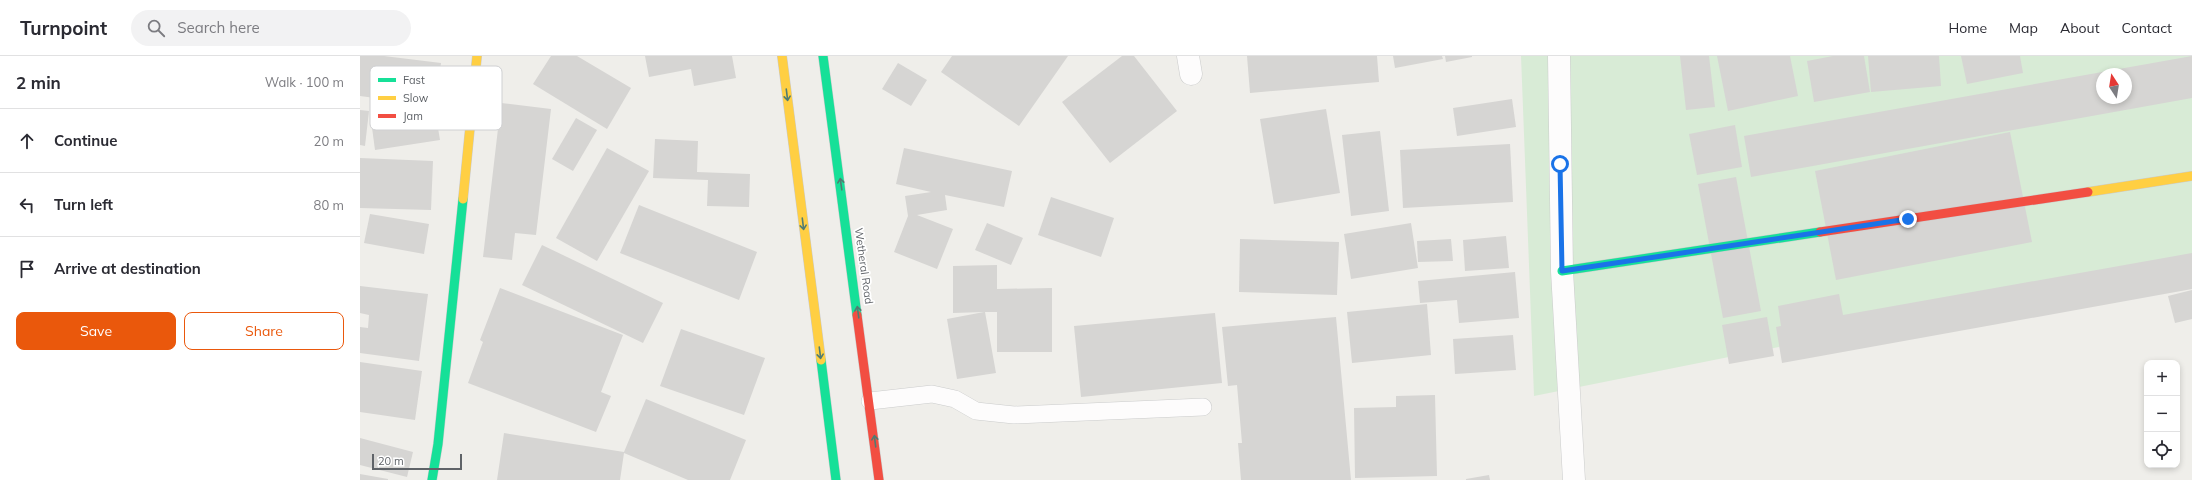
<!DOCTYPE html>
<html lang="en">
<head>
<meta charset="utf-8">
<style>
  :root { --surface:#fff; --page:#f2f2f3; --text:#2b2b33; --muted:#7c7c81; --line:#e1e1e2; --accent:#ea580c }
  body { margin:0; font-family:Mulish,sans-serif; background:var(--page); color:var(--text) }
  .controls { position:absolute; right:12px; bottom:12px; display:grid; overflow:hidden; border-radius:8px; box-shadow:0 2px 6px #0003 }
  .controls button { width:36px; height:36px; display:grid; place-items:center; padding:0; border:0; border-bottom:1px solid var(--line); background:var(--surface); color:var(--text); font:20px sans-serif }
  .compass { position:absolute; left:1736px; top:12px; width:36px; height:36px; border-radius:50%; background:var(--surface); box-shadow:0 2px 6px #0003; rotate:348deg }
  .scale { position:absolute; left:12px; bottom:10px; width:90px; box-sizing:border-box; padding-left:4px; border:2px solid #5f6368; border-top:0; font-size:11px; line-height:14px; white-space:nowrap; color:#5f6368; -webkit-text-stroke:3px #fff; paint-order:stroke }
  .stop { position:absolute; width:12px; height:12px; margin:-9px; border:3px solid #1a73e8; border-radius:50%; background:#fff }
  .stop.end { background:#1a73e8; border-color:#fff; box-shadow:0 1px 4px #0008 }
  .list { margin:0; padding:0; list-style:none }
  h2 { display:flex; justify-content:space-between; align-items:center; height:52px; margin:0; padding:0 16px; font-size:17px }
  h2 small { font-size:13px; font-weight:400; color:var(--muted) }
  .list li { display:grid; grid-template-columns:26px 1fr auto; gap:12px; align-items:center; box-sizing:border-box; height:64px; padding:0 16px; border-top:1px solid var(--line) }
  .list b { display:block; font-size:15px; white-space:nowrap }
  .list em { font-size:13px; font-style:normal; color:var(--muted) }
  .actions { display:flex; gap:8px; padding:12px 16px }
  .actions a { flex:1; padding:9px 0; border:1px solid var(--accent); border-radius:8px; text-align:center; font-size:14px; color:var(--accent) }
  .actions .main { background:var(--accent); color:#fff }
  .icon { flex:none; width:22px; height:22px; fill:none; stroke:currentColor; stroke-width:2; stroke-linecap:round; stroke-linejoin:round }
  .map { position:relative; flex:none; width:1832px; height:424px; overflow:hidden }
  header { display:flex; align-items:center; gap:24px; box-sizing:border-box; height:56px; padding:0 20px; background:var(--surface); border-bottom:1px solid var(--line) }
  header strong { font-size:19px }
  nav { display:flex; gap:22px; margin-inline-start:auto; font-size:14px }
  .search { width:280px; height:36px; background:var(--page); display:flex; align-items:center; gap:10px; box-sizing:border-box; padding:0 14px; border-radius:22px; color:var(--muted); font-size:15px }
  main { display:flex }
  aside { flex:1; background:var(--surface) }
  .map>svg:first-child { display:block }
  .green { fill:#d8ebd6; fill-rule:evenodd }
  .building { fill:#d6d5d3; fill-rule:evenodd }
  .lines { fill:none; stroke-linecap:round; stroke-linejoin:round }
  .lane-casing { stroke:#cbcccc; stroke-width:18 }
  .street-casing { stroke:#cbcccc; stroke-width:23 }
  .fast-casing { stroke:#cacacb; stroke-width:10 }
  .slow-casing { stroke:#cacacb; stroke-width:10 }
  .jam-casing { stroke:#cacacb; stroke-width:10 }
  .lane { stroke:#fdfcfc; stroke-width:17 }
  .street { stroke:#fdfcfc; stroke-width:22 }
  .fast { stroke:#16e098; stroke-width:9 }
  .slow { stroke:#ffcf43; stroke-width:9 }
  .jam { stroke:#f24e42; stroke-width:9 }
  .oneway { stroke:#507c72 }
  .route { stroke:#1a73e8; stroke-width:5 }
  .labels { text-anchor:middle; stroke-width:3.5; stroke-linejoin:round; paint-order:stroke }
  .street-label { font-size:11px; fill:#5f6368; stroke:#fff }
  .key { fill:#fff; stroke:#cfd0d2; stroke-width:1 }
  .key-label { font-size:11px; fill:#5f6368 }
</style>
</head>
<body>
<header>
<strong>Turnpoint</strong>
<div class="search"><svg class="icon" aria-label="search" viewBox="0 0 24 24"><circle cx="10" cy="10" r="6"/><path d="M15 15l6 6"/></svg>Search here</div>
<nav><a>Home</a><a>Map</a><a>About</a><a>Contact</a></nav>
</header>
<main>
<aside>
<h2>2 min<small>Walk · 100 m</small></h2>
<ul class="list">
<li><svg class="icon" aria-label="ahead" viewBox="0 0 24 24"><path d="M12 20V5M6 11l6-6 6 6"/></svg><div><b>Continue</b></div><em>20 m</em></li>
<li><svg class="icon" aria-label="left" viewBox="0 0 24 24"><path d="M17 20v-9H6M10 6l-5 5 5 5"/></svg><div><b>Turn left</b></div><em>80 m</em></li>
<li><svg class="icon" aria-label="arrive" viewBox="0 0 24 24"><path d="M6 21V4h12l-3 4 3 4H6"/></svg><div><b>Arrive at destination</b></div></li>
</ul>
<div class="actions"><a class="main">Save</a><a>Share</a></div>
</aside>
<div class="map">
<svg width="1832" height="424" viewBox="0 0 1832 424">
  <rect width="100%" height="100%" fill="#efeeea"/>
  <path class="green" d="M1161,0H1832V208L1174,340ZM1742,18H1766V42H1742Z"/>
  <g class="building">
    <polygon points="0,0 24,0 81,7 75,50 0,40"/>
    <polygon points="191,0 217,0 271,32 247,73 173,28"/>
    <polygon points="285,0 372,0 376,22 334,30 331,13 289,21"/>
    <polygon points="592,0 708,0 659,70 581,16"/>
    <polygon points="762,0 774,0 817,55 750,107 702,46"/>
    <polygon points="887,0 1017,0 1019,26 890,37"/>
    <polygon points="1033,0 1082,0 1083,3 1035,12"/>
    <polygon points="1085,0 1112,0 1112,1 1086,6"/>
    <polygon points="1320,0 1349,0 1355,51 1326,54"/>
    <polygon points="1357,0 1430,0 1438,40 1368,55"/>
    <polygon points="1473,0 1504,0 1510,36 1454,46 1447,5"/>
    <polygon points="1508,0 1579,0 1581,30 1511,36"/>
    <polygon points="1601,0 1660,0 1663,17 1607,28"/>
    <path d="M1832,0V42L1391,121L1384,80ZM1742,18H1766V42H1742Z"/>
    <polygon points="538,7 567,24 551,50 522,33"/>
    <polygon points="1152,43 1156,71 1097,80 1093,52"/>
    <polygon points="141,47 191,53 176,179 155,177 152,204 123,201"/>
    <polygon points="966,53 980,137 914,148 900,63"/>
    <polygon points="0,54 9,55 5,90 0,89"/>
    <polygon points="75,54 80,84 15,94 11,64"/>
    <polygon points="216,62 237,74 213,115 192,103"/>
    <polygon points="1375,69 1382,111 1337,119 1329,78"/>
    <polygon points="1020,75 1029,155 991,160 982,79"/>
    <polygon points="1650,76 1672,186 1476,224 1455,115"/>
    <polygon points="295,83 338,85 337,116 390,118 389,151 347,150 348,124 293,122"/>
    <polygon points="1150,88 1153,146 1043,152 1040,94"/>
    <polygon points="247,92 289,115 237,205 196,182"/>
    <polygon points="544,92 652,115 644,151 585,139 587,154 557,159 593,173 577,213 534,196 548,160 545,140 571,136 536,128"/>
    <polygon points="0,102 73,105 71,154 0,152"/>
    <polygon points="1376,121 1401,255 1363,262 1338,128"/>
    <polygon points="691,141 754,162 741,201 678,179"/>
    <polygon points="279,149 397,196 379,244 260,197"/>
    <polygon points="10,158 69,168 64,198 4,187"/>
    <polygon points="627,167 663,182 651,209 615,194"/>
    <polygon points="1051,167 1058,212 991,223 984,178"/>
    <polygon points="1146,180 1149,212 1105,215 1103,184"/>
    <polygon points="880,183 979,186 977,239 879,236"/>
    <polygon points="1091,183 1093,205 1058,206 1057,185"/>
    <polygon points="182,189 303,247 283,287 162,229"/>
    <polygon points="1832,197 1832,233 1422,307 1416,271 1421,270 1418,250 1479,238 1483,259"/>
    <polygon points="637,209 637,233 692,232 692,296 637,296 637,256 625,256 636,317 597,323 587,263 624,256 593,257 593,210"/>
    <polygon points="1155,216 1159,262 1099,267 1097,244 1060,247 1058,225"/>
    <polygon points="0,230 68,238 59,305 0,297 0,271 8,272 9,259 0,257"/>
    <polygon points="140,232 263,279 241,336 251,340 236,376 108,327 123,286 120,284"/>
    <polygon points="1832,234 1832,263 1815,267 1808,240"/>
    <polygon points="1067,248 1071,299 992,307 987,256"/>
    <polygon points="855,257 862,327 721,341 714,270"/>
    <polygon points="976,261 991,424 881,424 878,387 882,387 877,329 868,330 862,271"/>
    <polygon points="1407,261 1414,300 1369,308 1362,269"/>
    <polygon points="321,273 405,302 384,359 300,330"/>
    <polygon points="1153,279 1156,314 1095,318 1093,283"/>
    <polygon points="0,306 62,315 55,364 0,356"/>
    <polygon points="1075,339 1077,420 995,422 994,352 1036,351 1036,340"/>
    <polygon points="286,343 386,384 370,424 328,424 264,397 260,424 137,424 144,377 264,396"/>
    <polygon points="0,382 53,396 47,421 0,409"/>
    <polygon points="0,418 28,423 28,424 0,424"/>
    <polygon points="1129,419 1130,424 1106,424 1106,423"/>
  </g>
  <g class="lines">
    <defs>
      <polyline id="lane" points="510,345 572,338 595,343 616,355 654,359 843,351"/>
      <g id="street">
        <polyline points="828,0 831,18"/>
        <polyline points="1199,0 1202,215 1214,424"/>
      </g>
      <g id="fast">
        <polyline points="463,0 497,259"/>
        <polyline points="1202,215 1460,176"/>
        <polyline points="461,304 476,424"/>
        <polyline points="72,424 78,388 103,143"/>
      </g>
      <g id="slow">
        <polyline points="422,0 461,304"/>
        <polyline points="1728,136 1832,120"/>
        <polyline points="103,143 117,0"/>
      </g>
      <g id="jam">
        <polyline points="1460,176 1728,136"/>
        <polyline points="497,259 519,424"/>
      </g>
    </defs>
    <use href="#lane" class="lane-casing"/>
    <use href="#street" class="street-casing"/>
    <use href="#fast" class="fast-casing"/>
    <use href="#slow" class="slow-casing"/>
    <use href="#jam" class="jam-casing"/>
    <use href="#lane" class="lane"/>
    <use href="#street" class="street"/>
    <use href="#fast" class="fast"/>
    <use href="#slow" class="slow"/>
    <use href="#jam" class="jam"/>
  </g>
  <defs><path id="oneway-shaft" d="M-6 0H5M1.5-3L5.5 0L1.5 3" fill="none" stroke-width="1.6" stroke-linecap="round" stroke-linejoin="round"/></defs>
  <g class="oneway">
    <use href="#oneway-shaft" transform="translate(427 39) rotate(83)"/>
    <use href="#oneway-shaft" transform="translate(481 128) rotate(-98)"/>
    <use href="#oneway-shaft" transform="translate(443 168) rotate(83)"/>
    <use href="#oneway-shaft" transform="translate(498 256) rotate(-98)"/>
    <use href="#oneway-shaft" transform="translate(460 297) rotate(83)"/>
    <use href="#oneway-shaft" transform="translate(515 385) rotate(-97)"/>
  </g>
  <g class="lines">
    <polyline class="route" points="1200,108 1202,215 1548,163"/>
  </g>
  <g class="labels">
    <g class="street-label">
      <text transform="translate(504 210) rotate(82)" y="4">Wetheral Road</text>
    </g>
  </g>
  <rect x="10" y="10" width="132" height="64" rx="6" class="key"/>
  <rect x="18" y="22" width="18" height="4" fill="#16e098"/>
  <rect x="18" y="40" width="18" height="4" fill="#ffcf43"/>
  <rect x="18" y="58" width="18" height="4" fill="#f24e42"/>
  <g class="key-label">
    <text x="43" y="28">Fast</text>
    <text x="43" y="46">Slow</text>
    <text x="43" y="64">Jam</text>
  </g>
</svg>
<div class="controls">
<button>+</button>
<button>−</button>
<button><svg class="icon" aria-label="locate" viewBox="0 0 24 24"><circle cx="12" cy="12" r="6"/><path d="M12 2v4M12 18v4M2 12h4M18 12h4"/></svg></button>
</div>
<svg class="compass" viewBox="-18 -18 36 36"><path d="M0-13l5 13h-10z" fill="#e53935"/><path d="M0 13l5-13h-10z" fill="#7c7c81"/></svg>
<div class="scale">20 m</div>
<div class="stop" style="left:1200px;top:108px"></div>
<div class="stop end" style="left:1548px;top:163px"></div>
</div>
</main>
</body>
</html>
